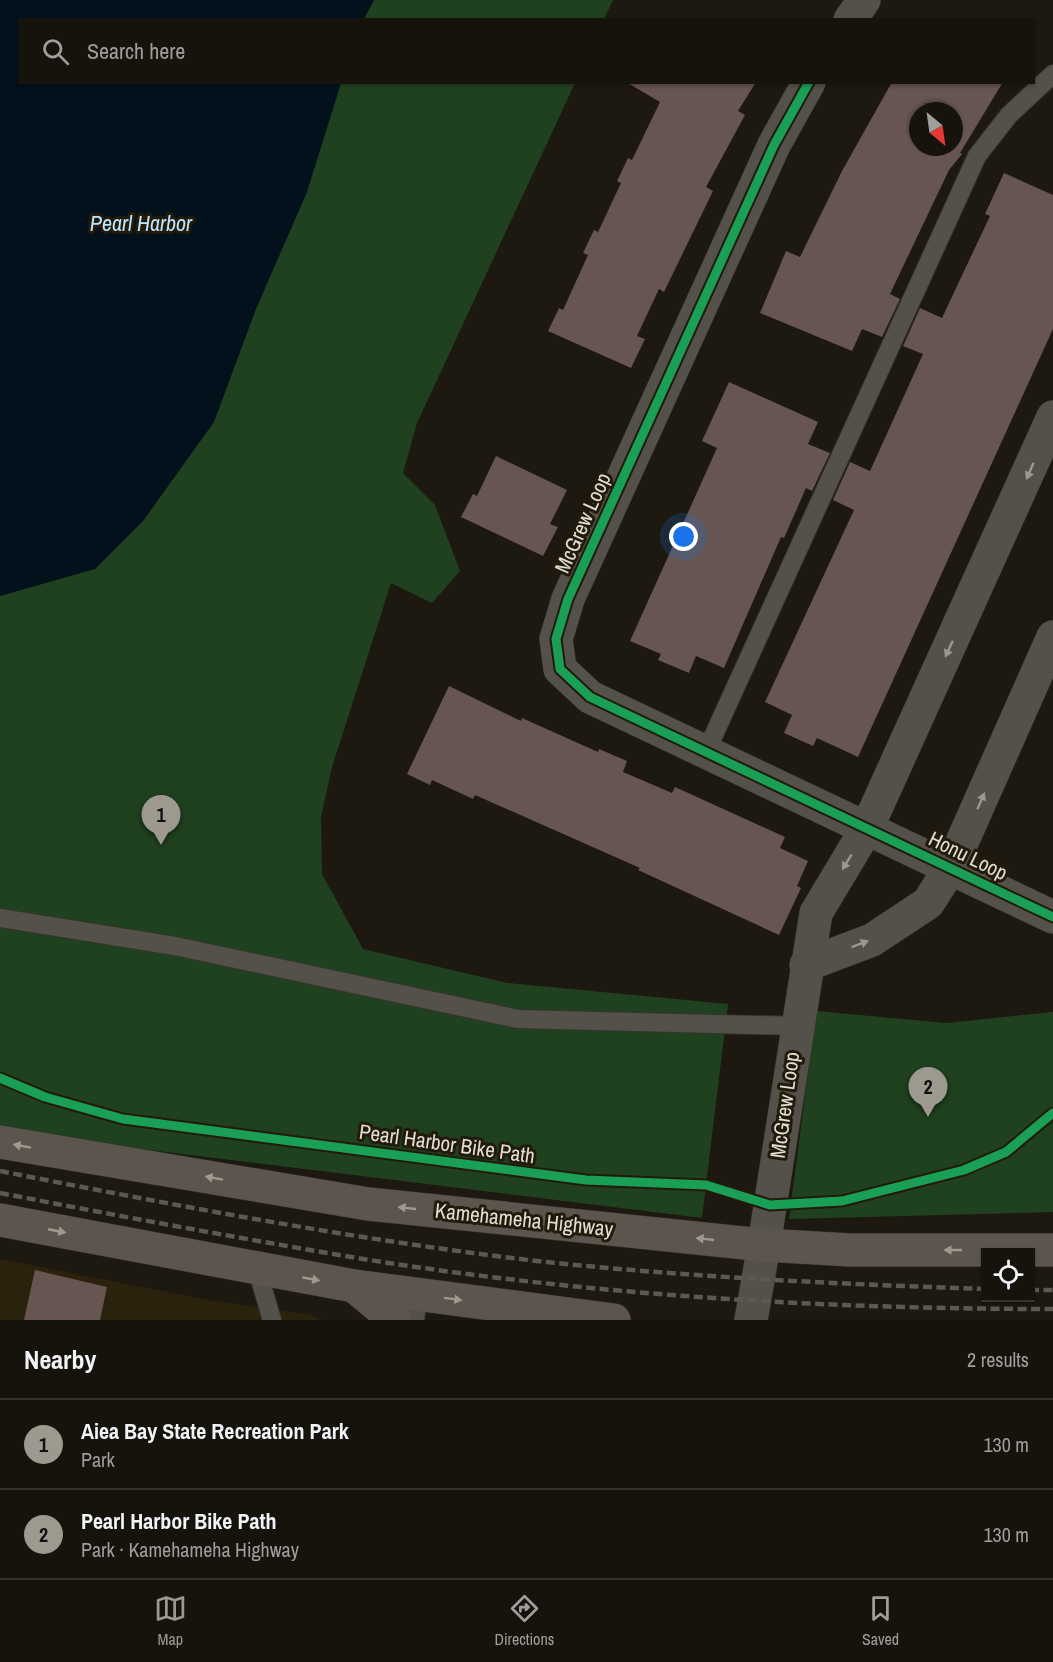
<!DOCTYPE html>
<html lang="en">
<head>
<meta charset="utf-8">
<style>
  :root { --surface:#16130c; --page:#1f1c15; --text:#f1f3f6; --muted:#9e9e9d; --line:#35322d; --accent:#9d998f }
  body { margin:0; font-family:"Archivo Narrow",sans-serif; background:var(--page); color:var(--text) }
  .controls { position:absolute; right:18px; bottom:18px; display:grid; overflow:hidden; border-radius:0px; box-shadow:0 2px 4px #0004 }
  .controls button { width:54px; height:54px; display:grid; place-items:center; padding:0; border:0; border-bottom:2px solid var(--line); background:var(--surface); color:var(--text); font:30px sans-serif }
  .compass { position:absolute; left:909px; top:102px; width:54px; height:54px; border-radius:50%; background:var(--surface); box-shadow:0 2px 4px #0004; rotate:151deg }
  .you { position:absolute; left:684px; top:537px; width:21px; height:21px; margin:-15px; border:4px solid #fff; border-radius:50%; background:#1a73e8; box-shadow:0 0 0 9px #1a73e833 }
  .badge { display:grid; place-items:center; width:39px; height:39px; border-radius:50%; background:var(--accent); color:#111; font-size:20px; font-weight:700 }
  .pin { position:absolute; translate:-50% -50px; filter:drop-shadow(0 2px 3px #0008) }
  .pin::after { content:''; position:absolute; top:32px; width:21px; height:18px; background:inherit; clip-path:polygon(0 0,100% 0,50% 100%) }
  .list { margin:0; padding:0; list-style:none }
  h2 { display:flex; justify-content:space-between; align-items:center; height:78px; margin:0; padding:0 24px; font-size:26px }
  h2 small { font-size:20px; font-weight:400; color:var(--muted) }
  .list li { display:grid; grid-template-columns:39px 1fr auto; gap:18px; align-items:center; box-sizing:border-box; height:90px; padding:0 24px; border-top:2px solid var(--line) }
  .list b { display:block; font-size:22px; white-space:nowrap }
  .list p { margin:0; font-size:20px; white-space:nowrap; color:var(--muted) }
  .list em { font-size:20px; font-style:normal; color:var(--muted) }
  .icon { flex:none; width:33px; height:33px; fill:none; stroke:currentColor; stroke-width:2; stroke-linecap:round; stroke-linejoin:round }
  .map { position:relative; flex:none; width:1053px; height:1320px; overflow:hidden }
  .search { position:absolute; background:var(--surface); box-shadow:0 2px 4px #0004; left:18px; right:18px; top:18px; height:66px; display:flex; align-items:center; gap:15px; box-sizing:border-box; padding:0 21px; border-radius:0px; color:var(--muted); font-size:22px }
  .sheet { height:258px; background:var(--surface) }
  nav { display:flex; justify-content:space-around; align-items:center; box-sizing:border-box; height:84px; border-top:2px solid var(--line); background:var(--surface); font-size:16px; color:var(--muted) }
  nav a { display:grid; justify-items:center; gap:3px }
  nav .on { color:var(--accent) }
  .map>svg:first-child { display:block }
  .built { fill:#2b220d }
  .green { fill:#204120 }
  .water { fill:#03111c }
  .building { fill:#675551; fill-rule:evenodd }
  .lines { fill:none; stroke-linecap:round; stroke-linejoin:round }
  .service-casing { stroke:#37342d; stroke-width:20 }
  .minor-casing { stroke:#37342d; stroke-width:34 }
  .tertiary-casing { stroke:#37342d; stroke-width:34 }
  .primary-casing { stroke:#37342d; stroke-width:34 }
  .service { stroke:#54514a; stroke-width:18 }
  .minor { stroke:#54514a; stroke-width:33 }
  .tertiary { stroke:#54514a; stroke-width:33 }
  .primary { stroke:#5c554d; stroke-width:33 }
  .rail { stroke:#5c5951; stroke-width:4.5; stroke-dasharray:9 4.5; stroke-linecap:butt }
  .cycleway-casing { stroke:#221b0b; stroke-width:13 }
  .cycleway { stroke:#1a9f57; stroke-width:9 }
  .oneway { fill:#9b988e }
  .oneway2 { fill:#9f9a90 }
  .labels { text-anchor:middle; stroke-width:6; stroke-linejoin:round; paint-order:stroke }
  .street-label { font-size:21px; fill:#e2ded3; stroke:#221b0b }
  .water-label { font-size:22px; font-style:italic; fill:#bde5fe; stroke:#221b0b }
</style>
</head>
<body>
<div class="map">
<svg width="1053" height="1320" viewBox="0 0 1053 1320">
  <rect width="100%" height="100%" fill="#1d1910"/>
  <polygon class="built" points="0,1259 214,1301 311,1315 322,1320 0,1320"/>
  <g class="green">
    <polygon points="325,0 613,0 604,19 315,20"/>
    <polygon points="297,83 575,83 417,423 403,473 435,505 460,571 432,603 391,583 332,767 321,817 322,874 363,949 507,983 728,1004 702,1218 52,1138 0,1128 0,596 26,588"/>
    <polygon points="816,1011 946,1023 1053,1012 1053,1212 789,1219"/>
  </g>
  <polygon class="water" points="0,0 374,0 364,19 20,20 20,82 341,83 307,192 256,309 214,422 143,521 95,569 0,596"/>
  <g class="building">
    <polygon points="626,82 756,82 738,111 745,115 706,187 713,191 664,292 659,289 637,336 645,339 631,368 548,331 559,308 563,310 588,255 583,253 594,230 598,232 621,183 617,181 628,158 632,160 660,102"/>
    <path d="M892,82H1003L960,153L962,154L949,170L890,294L900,299L882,337L862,329L852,351L760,313L786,251L800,257L842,171ZM918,111H954V147H918Z"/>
    <polygon points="1004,173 1053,195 1053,329 858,757 817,738 813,746 784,733 792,715 765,702 854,510 833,500 850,462 870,471 923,354 903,346 920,308 942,318 990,216 985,214"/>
    <polygon points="729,382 818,422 808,444 830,453 812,491 806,488 784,538 781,537 724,668 696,656 689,673 658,660 661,654 630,641 717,448 702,441"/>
    <polygon points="496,456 567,490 550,524 558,527 543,556 461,517 473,494 477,496"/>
    <polygon points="449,686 521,721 522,718 598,752 599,749 627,761 623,772 672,793 675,787 785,837 780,848 808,861 797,886 801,888 779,935 638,870 640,868 475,795 473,799 432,780 430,785 407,774"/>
    <polygon points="35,1270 107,1287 100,1320 24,1320"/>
  </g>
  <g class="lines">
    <defs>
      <g id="service">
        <polyline points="706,752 977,156 1009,115 1053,74"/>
        <polyline points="0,918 175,946 518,1019 797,1026"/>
        <polyline points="257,1269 272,1320"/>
        <polyline points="415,1320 418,1295"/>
      </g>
      <g id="minor">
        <polyline points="850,20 864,0"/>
        <polyline points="809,82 774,145 568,599 556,639 560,669 590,697 1053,917"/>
        <polyline points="806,965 872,940 928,903 951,867 1053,637"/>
        <polyline points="764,1245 816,913 867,828 1053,417"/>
      </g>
      <polyline id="tertiary" points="751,1320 764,1245"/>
      <g id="primary">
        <polyline points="0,1142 368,1204 764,1245 850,1250 1053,1250"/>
        <polyline points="0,1220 354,1286 614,1320"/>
        <polyline points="354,1286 395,1320"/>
      </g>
    </defs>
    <use href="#service" class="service-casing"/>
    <use href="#minor" class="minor-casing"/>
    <use href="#tertiary" class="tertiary-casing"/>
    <use href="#primary" class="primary-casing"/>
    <use href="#service" class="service"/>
    <use href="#minor" class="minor"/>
    <use href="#tertiary" class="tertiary"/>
    <use href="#primary" class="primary"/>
    <g class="rail">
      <path d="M0,1171C178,1206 357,1240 537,1261C686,1277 836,1284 986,1289"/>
      <path d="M0,1193C119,1216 238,1238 357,1258C586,1295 821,1309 1053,1309"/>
      <polyline points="1030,1290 1053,1290"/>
    </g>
    <defs>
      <g id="cycleway">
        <polyline points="809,82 774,145 568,599 556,639 560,669 590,697 1053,917"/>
        <polyline points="0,1078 45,1097 123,1119 586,1180 706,1185 770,1205 842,1201 964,1170 1006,1152 1053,1113"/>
      </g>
    </defs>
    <use href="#cycleway" class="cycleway-casing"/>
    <use href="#cycleway" class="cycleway"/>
  </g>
  <defs><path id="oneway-solid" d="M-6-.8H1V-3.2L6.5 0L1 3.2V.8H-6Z" transform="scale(1.5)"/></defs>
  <g class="oneway">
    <use href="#oneway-solid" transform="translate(1030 471) rotate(113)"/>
    <use href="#oneway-solid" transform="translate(949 649) rotate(115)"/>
    <use href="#oneway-solid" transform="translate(981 801) rotate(-66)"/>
    <use href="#oneway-solid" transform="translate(847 862) rotate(121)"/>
    <use href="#oneway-solid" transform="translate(860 944) rotate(-21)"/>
  </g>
  <g class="oneway2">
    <use href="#oneway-solid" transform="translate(22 1146) rotate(-170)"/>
    <use href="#oneway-solid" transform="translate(214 1178) rotate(-170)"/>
    <use href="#oneway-solid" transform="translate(407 1208) rotate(-174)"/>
    <use href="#oneway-solid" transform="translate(57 1231) rotate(11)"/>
    <use href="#oneway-solid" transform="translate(705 1239) rotate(-174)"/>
    <use href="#oneway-solid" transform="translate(953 1250) rotate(180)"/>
    <use href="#oneway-solid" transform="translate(311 1279) rotate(10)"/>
    <use href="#oneway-solid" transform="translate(453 1299) rotate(7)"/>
  </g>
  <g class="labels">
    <g class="street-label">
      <text transform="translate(583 523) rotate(-66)" y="7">McGrew Loop</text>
      <text transform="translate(968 856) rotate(26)" y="7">Honu Loop</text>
      <text transform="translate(785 1105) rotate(-82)" y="7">McGrew Loop</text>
      <text transform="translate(447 1144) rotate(8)" y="7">Pearl Harbor Bike Path</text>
      <text transform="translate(524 1220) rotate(6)" y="7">Kamehameha Highway</text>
    </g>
    <g class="water-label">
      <text x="141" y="231">Pearl Harbor</text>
    </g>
  </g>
</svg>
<div class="controls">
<button><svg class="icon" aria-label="locate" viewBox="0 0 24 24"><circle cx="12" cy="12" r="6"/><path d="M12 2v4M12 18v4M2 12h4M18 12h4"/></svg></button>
</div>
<svg class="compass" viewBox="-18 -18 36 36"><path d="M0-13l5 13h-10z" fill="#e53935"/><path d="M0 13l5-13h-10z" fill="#9e9e9d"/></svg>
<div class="you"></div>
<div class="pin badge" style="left:161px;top:845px">1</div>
<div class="pin badge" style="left:928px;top:1117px">2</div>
<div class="search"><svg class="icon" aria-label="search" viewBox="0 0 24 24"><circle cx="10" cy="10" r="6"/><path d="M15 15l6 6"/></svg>Search here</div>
</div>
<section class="sheet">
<h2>Nearby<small>2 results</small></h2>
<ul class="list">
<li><span class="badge">1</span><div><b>Aiea Bay State Recreation Park</b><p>Park</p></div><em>130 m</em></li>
<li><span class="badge">2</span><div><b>Pearl Harbor Bike Path</b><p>Park · Kamehameha Highway</p></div><em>130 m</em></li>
</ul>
</section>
<nav>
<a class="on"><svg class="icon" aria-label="map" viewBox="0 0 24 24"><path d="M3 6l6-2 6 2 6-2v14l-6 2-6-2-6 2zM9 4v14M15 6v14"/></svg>Map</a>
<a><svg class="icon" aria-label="directions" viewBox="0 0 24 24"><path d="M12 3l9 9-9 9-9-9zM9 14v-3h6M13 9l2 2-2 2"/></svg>Directions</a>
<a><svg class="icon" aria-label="saved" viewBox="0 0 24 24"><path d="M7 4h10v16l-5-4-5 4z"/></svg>Saved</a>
</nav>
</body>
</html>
